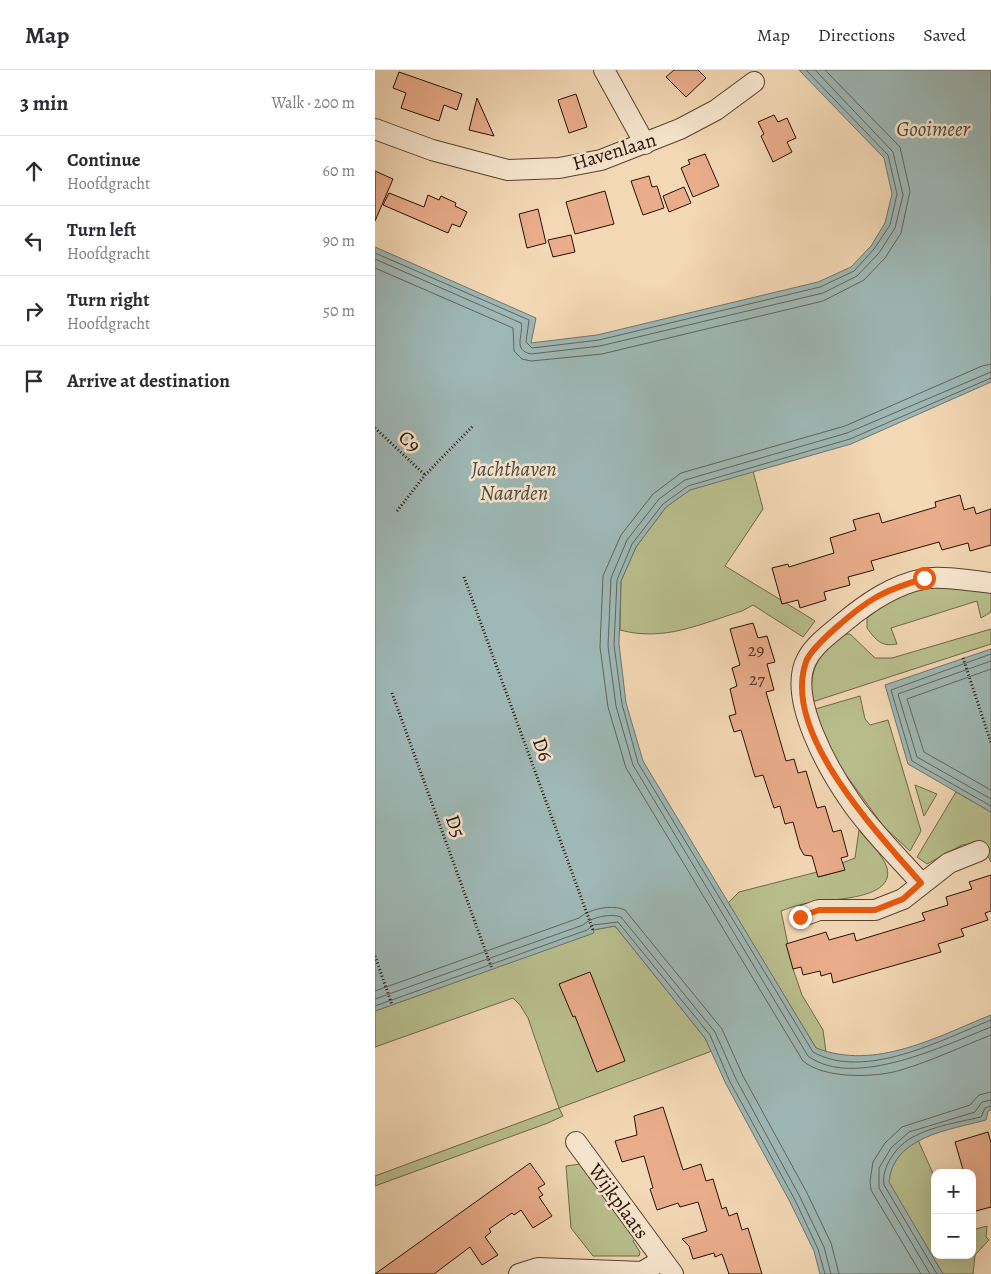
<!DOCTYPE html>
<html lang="en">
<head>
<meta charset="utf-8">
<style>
  :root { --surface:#fff; --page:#f2f2f3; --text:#2b2b33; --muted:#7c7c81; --line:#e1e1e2 }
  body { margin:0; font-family:Alegreya,serif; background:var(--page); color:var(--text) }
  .controls { position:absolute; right:15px; bottom:15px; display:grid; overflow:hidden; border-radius:10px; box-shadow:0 5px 20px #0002 }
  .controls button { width:45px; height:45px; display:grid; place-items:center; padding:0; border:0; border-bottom:1px solid var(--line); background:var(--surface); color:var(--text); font:25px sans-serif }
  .stop { position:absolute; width:15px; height:15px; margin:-11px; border:4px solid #ea580c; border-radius:50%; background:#fff }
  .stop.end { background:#ea580c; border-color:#fff; box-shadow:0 1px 5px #0008 }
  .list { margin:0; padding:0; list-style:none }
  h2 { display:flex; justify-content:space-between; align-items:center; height:65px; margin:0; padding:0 20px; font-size:21px }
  h2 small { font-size:16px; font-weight:400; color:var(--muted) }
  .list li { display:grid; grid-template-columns:32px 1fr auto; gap:15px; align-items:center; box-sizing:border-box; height:70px; padding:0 20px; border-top:1px solid var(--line) }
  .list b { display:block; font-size:19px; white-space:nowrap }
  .list p { margin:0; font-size:16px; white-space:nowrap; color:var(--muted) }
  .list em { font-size:16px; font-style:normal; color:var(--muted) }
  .icon { flex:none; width:28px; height:28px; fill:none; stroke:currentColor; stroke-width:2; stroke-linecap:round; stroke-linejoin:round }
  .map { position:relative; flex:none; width:616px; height:1204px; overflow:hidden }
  header { display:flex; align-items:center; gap:30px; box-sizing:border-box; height:70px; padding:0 25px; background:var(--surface); border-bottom:1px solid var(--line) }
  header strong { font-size:24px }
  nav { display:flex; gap:28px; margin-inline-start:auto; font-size:18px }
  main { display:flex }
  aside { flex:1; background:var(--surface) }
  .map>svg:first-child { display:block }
  .green { fill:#b9bf8e; stroke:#706747 }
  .water { fill:#9eb8b6; stroke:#6e746d }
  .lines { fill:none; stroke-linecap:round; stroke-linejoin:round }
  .shore { stroke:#62645b; stroke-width:1 }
  .building { fill:#eaad8c; stroke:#270f00 }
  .street-casing { stroke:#5a412d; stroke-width:22 }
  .path { stroke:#270f00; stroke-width:3; stroke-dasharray:1 2.5; stroke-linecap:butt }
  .street { stroke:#f7e6cf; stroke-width:20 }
  .route { stroke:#ea580c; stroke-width:6 }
  .labels { text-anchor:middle; stroke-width:5; stroke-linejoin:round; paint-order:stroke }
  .number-label { font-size:18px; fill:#583623 }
  .street-label { font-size:20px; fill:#270f00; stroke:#f7e6cf }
  .water-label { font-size:21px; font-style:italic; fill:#514a40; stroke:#f7e6cf }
</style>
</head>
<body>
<header>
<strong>Map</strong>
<nav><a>Map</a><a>Directions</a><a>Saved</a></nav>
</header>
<main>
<aside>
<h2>3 min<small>Walk · 200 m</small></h2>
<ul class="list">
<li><svg class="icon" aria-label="ahead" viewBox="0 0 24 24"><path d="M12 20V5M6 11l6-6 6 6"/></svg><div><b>Continue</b><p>Hoofdgracht</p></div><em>60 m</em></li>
<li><svg class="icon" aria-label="left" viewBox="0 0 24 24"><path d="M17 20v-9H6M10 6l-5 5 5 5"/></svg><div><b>Turn left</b><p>Hoofdgracht</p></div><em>90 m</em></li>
<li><svg class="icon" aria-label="right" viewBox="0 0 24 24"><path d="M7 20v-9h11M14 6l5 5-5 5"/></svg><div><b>Turn right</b><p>Hoofdgracht</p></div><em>50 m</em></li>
<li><svg class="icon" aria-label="arrive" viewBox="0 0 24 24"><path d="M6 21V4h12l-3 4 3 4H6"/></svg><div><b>Arrive at destination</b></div></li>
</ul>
</aside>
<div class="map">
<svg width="616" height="1204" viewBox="0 0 616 1204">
  <rect width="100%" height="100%" fill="#f3d8b5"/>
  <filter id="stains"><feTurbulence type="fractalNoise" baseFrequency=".004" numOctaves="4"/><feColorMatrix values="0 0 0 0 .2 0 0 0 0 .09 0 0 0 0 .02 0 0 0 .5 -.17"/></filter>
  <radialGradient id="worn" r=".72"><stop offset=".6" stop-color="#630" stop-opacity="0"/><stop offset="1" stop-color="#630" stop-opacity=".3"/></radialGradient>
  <g class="green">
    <path d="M378,401L388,439L350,496L406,530L407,534L411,533L440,551L428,567L378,535L367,541C325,554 289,572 245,560L246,511L261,477L291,437L315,420Z"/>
    <path d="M546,515L616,521V542L606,548L602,531L516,558L522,574C506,577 501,570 492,558V548L509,535Z"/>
    <path d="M616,559V574L437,632C434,597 443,586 467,564H475L500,588H517Z"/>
    <polygon points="485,626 490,649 495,655 513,650 546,761 535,781 509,757 463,694 437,640"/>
    <polygon points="540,715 562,724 549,746"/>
    <polygon points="581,722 616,742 616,792 606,772 587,775 552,794 542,787"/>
    <path d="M484,760C492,771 508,784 512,798C520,829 458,829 440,832C429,833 416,837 406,841L418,899L427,925L448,960L451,982L441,978L353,833L364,822L442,802L444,807L469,800L467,793L480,788Z"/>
    <polygon points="240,856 330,968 337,981 184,1038 188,1046 173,1053 0,1116 0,1106 184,1038 153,948 145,935 138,928 0,977 0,941 218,863 218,860"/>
    <path d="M543,1070L560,1108V1185H597V1160L612,1156L611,1167L614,1170L600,1185L598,1204H568L513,1112C515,1096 527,1076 543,1070Z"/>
    <polygon points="205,1094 262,1168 258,1171 265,1182 264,1186 218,1186 196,1158 191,1096"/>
  </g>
  <g class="water">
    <path d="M424,0H616V312L476,374L315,420L291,437L261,477L246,511L244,574L251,633L268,691L441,978C501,1001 561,967 616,945V1040L613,1041L611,1050C575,1060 518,1066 514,1112L568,1204H445L439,1181L415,1132L351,1014L330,968L240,856L218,860L219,863L0,941V177L161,248L156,273L222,265L443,212L476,197L496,176L510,153L517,124L509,88Z"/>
    <polygon points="616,579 616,742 533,694 510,615"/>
  </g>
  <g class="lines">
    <g class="shore">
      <polyline points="0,183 154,250 151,272 157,278 224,270 445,217 479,201 499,179 515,155 522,124 513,85 431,0"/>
      <path d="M0,189L146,253C149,265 137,280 156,284L225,276L448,223L482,206L504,183L520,158L528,125L518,82L440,0"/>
      <polyline points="0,198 138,258 139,281 147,289 156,291 227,284 448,231 489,210 510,188 526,163 535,121 525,77 450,0"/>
      <path d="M616,294L607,296L470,356L306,403L278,424L246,465L228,506L225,577L233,637L251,698L428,991C449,1009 500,1008 526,1000C556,991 586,977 616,965"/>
      <path d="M616,302L472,363L310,410L284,429L252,470L236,508L233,576L241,636L258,695L433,986C479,1020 570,975 616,957"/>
      <path d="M616,308L475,369L313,416L288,434L257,474L242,510L239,575L247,634L263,693L438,982C490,1011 566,970 616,950"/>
      <polyline points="616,584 516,620 537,691 616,736"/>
      <polyline points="616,591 523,624 542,687 616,729"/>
      <polyline points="616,599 532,629 549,682 616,720"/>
      <path d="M0,921L204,848C214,839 237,834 250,840L347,959L368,1006L432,1123L456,1173L464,1204"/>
      <path d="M0,929L208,855C216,847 236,843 246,847L340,962L361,1009L425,1127L449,1177L456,1204"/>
      <polyline points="0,936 212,860 218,855 243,852 335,965 355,1012 420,1130 443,1179 450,1204"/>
      <polyline points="546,1204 496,1120 495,1111 498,1092 510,1073 527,1057 595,1035 604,1025 616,1022"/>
      <polyline points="555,1204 504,1118 504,1098 516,1078 534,1062 600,1042 607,1032 616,1030"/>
      <path d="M562,1204L509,1115C506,1097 522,1075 538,1067C558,1056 584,1052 606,1047L610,1038L616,1036"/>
    </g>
  </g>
  <g class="building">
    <polygon points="299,0 323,0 331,8 311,27 291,7"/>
    <polygon points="24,2 87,24 82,40 69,35 64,51 26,38 31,23 18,18"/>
    <polygon points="201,24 212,57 194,63 183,30"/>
    <polygon points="102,28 119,66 94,60"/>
    <polygon points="399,45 403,52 412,48 421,68 412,72 417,82 398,92 386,66 389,64 383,52"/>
    <polygon points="330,84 344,116 318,127 306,98 315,94 313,90"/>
    <polygon points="0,101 18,109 0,151"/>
    <polygon points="274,106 277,117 282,116 289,138 268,145 256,111"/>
    <polygon points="309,117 316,133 294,142 288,126"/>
    <polygon points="230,121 239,154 200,164 191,132"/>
    <polygon points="14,123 49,137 53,125 64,130 66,126 81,133 80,136 92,142 85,157 77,154 73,163 8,135"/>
    <polygon points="163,139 171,173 152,178 144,144"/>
    <polygon points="196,165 200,182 178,187 173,170"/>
    <polygon points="585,425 589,440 599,437 601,444 616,439 616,475 595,481 593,473 567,480 564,472 496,491 499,500 473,507 475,515 449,522 451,530 425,538 423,530 407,534 397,498 413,494 414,497 459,483 455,468 481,460 478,450 504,443 507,453 561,437 560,432"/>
    <polygon points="378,553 383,568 392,566 400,592 392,594 399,620 391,622 411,691 419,689 423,703 431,701 442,738 450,736 458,762 466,760 473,786 466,788 470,800 443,807 437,786 429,785 425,778 418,752 410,754 405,736 399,738 388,705 380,707 366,660 359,662 354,646 361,644 355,619 362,616 357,598 365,595 355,559"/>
    <polygon points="616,805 616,841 610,843 613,850 586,859 589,866 563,874 566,882 458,913 456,903 446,906 445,901 428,905 426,897 418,899 411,874 451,862 454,870 479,863 481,871 550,850 547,843 573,835 571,827 597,819 594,812"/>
    <polygon points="215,902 250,991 222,1002 200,946 198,947 184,914"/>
    <polygon points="288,1037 308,1100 326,1094 331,1111 338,1109 347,1139 351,1137 354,1146 362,1143 367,1160 373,1158 387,1204 354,1204 347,1184 340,1187 339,1183 318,1189 314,1176 307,1169 332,1161 323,1132 305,1137 303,1133 282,1140 275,1119 278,1118 269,1086 247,1092 240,1071 262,1065 259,1046"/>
    <polygon points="613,1062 616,1073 616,1137 597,1142 597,1103 589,1103 580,1072"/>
    <polygon points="155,1093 170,1114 163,1118 168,1125 164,1127 177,1146 158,1158 146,1140 139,1145 137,1143 114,1159 116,1162 110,1167 123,1185 107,1195 95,1177 59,1204 0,1204"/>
  </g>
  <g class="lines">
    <defs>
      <g id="street">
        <polyline points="229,0 270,74"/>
        <polyline points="0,59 57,80 133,100 184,98 226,90 305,59 341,40 379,12"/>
        <path d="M546,813C523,787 496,761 476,732C455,702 411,627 432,589C440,574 456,563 469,552C492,533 518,515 548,509C563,505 599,511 616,513"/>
        <polyline points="425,847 444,840 500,840 528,829 574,793 604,781"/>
        <polyline points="201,1072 298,1204"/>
        <polyline points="144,1204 163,1198 267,1202 287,1190"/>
      </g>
    </defs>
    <use href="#street" class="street-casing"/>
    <g class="path">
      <polyline points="0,358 50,405"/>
      <polyline points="22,441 50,405 98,356"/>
      <polyline points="89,507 218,860"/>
      <polyline points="588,588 616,673"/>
      <polyline points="17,623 117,899"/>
      <polyline points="0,886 17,935"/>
    </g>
    <use href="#street" class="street"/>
  </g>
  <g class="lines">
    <path class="route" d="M425,847L444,840H500L528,829L546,813C503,763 406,663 431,592C436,576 484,537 500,528C514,519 533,514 549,508"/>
  </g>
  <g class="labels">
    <g class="number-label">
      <text x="381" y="586">29</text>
      <text x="382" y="615">27</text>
    </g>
    <g class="street-label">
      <text transform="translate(239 81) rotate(-17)" y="7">Havenlaan</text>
      <text transform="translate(35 371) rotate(43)" y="7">C9</text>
      <text transform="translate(168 679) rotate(70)" y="7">D6</text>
      <text transform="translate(81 756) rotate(70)" y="7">D5</text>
      <text transform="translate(244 1131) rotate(54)" y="7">Wijkplaats</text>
    </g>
    <g class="water-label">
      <text x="558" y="66">Gooimeer</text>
      <text x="139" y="406">Jachthaven<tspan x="139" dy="24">Naarden</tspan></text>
    </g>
  </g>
  <rect width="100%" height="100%" filter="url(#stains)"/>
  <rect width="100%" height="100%" fill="url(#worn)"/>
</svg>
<div class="controls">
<button>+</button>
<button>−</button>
</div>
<div class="stop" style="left:549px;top:508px"></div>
<div class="stop end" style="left:425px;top:847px"></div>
</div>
</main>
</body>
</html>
